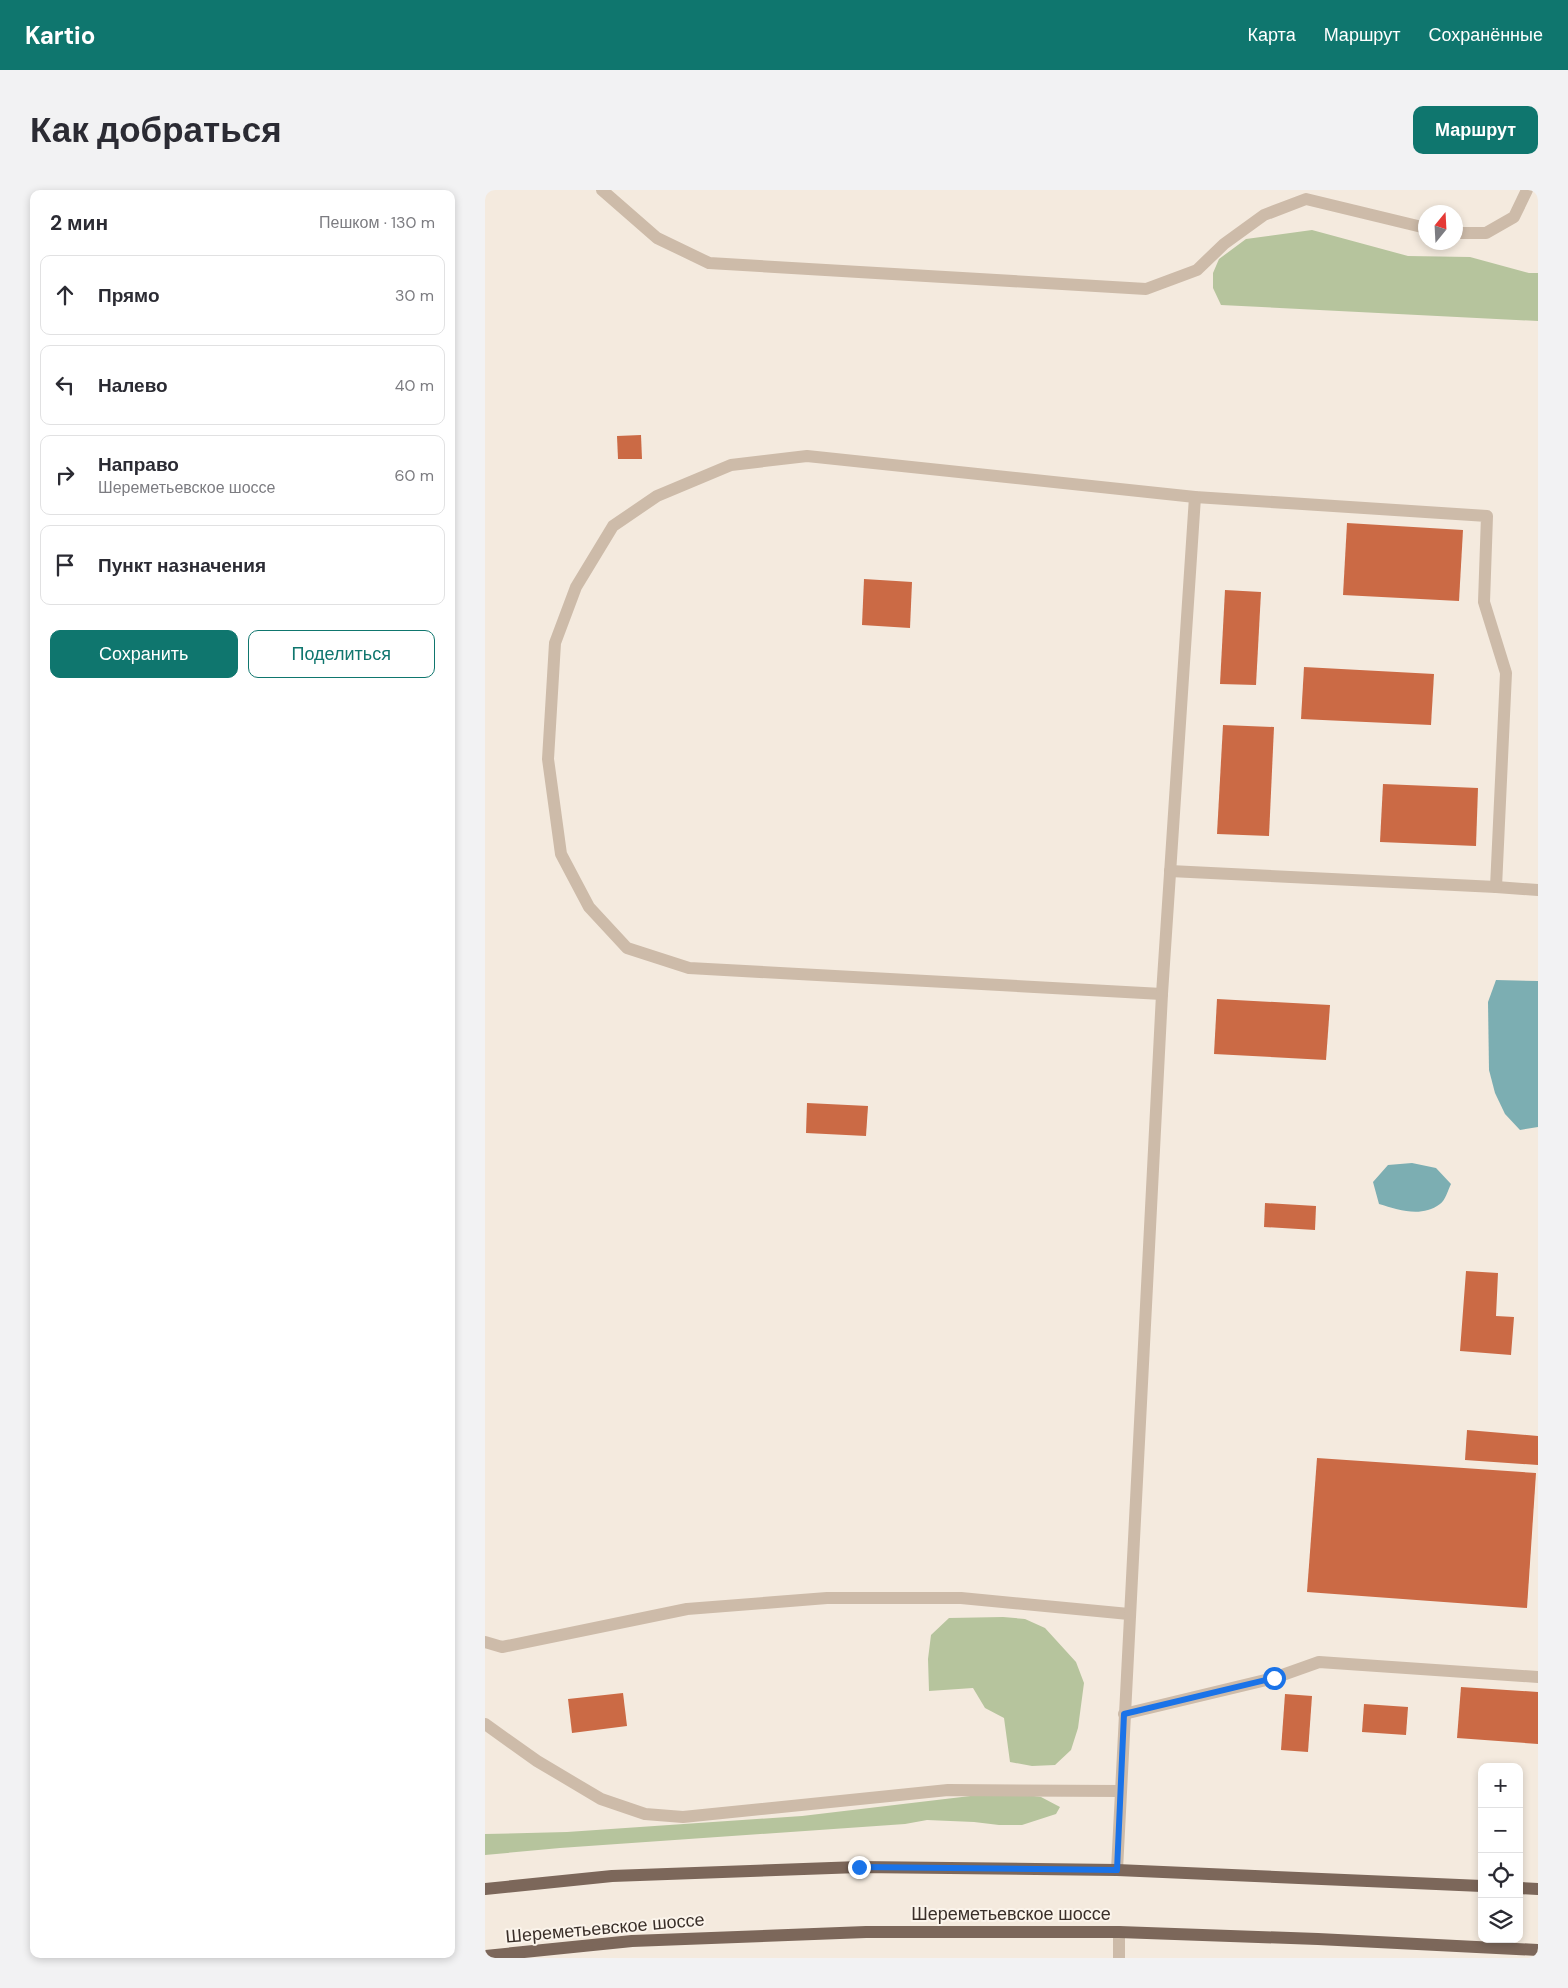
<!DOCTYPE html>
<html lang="ru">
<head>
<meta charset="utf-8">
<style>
  :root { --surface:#fff; --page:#f2f2f3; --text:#2b2b33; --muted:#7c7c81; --line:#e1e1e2; --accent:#0f766e }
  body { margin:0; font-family:"DM Sans",sans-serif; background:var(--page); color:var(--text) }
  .controls { position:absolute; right:15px; bottom:15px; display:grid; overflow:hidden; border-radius:10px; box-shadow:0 2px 8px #0003 }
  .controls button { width:45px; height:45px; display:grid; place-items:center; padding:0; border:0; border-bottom:1px solid var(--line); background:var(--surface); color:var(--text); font:25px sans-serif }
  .compass { position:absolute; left:933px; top:15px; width:45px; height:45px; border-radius:50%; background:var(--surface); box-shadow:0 2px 8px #0003; rotate:18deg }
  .stop { position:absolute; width:15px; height:15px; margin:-11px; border:4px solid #1a73e8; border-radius:50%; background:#fff }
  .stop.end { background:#1a73e8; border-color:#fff; box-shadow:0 1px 5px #0008 }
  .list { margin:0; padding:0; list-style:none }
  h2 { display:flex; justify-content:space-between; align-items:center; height:65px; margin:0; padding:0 20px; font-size:21px }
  h2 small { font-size:16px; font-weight:400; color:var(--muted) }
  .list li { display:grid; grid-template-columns:32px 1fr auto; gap:15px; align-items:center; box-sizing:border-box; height:80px; margin:0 10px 10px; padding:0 10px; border:1px solid var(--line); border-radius:10px }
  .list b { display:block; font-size:19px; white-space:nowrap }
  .list p { margin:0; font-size:16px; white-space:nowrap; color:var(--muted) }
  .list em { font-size:16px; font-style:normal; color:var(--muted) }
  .actions { display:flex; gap:10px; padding:15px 20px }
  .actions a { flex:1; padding:11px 0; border:1px solid var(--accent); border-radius:10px; text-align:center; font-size:18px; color:var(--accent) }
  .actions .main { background:var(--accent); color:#fff }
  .icon { flex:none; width:28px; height:28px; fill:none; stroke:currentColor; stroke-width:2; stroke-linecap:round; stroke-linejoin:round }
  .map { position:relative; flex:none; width:1053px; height:1768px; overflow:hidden; border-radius:10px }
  header { display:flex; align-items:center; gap:30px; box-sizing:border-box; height:70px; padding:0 25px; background:var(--accent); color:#fff }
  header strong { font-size:24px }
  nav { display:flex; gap:28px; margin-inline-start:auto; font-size:18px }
  .intro { display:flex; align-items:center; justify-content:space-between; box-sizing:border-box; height:120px; padding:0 30px }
  h1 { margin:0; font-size:35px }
  .button { padding:12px 22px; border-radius:10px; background:var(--accent); color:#fff; font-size:18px; font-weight:700 }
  main { display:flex; gap:30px; padding:0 30px }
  aside { flex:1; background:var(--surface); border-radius:10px; box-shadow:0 2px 8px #0003 }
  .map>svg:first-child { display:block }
  .green { fill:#b6c49d }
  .water { fill:#7caeb2 }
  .building { fill:#cb6a45 }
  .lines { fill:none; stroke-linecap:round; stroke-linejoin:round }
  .minor { stroke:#cdbba9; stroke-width:12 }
  .major { stroke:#7c675a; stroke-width:12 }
  .route { stroke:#1a73e8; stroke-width:6 }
  .labels { text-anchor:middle; stroke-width:4; stroke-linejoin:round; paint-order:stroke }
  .street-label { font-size:18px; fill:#3a2f29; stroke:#fbf4eb }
</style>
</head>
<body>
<header>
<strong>Kartio</strong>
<nav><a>Карта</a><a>Маршрут</a><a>Сохранённые</a></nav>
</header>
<div class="intro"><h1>Как добраться</h1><a class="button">Маршрут</a></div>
<main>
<aside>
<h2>2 мин<small>Пешком · 130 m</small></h2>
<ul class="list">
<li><svg class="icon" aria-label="ahead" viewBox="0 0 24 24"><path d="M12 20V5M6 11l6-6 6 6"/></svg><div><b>Прямо</b></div><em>30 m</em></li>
<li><svg class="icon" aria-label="left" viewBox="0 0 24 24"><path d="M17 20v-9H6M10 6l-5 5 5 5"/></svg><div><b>Налево</b></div><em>40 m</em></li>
<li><svg class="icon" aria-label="right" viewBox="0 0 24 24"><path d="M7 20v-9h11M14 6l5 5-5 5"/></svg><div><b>Направо</b><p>Шереметьевское шоссе</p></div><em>60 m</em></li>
<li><svg class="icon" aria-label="arrive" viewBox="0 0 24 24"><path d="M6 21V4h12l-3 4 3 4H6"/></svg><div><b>Пункт назначения</b></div></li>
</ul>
<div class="actions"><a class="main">Сохранить</a><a>Поделиться</a></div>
</aside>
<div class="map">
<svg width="1053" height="1768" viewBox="0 0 1053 1768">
  <rect width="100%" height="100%" fill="#f4eade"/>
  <g class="green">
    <polygon points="827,40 923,66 985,67 1044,83 1053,83 1053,131 736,115 728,98 728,83 734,69 761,49"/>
    <polygon points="518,1427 540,1429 560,1438 591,1472 599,1493 593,1538 586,1560 570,1575 547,1576 525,1572 519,1528 500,1518 488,1498 444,1501 443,1469 446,1445 464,1428"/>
    <polygon points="519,1602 556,1607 575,1617 571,1624 537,1635 514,1635 489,1632 442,1630 420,1634 75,1658 0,1665 0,1644 82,1642 317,1626"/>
  </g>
  <g class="water">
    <polygon points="1011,790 1053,791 1053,937 1035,940 1020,924 1010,903 1004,880 1003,812"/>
    <path d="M927,973L951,978L966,994C963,1000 960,1011 955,1014C936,1028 914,1020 894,1014L888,992L903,975Z"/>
  </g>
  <g class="building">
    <polygon points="156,245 157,269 133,269 132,246"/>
    <polygon points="862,333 978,340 974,411 858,405"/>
    <polygon points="379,389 427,392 425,438 377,435"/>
    <polygon points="740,400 776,402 771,495 735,494"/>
    <polygon points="819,477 949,484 946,535 816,529"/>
    <polygon points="738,535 789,537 784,646 732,644"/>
    <polygon points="898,594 993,598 991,656 895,652"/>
    <polygon points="732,809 845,815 841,870 729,864"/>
    <polygon points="322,913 383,916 381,946 321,943"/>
    <polygon points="780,1013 831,1016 830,1040 779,1037"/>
    <polygon points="981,1081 1013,1083 1011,1126 1029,1127 1026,1165 975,1161"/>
    <polygon points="982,1240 1053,1246 1053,1275 980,1270"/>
    <polygon points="832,1268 1051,1283 1042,1418 822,1402"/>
    <polygon points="976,1497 1053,1502 1053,1554 972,1548"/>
    <polygon points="138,1503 142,1536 87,1543 83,1509"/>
    <polygon points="800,1504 827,1506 823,1562 796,1560"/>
    <polygon points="879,1514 923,1517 921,1545 877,1542"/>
  </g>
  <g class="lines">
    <g class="minor">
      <polyline points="117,0 172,48 224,73 661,99 712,80 739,54 779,25 821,9 941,38"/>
      <polyline points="971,43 1001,43 1029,27 1042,0"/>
      <polyline points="1011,697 1053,700"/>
      <polyline points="677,804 204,778 142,758 104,717 76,664 63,569 70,453 91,397 128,336 172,306 246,275 322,266 710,307 1002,326 999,412 1021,483 1011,697 685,681"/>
      <polyline points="0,1452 17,1457 202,1419 342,1408 476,1408 644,1424"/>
      <polyline points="639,1524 789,1488 834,1472 1053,1487"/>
      <polyline points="0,1534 52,1571 116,1609 160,1624 198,1627 463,1600 635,1601"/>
      <polyline points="632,1680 677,804 710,307"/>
      <polyline points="634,1742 634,1768"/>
    </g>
    <g class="major">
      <polyline points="1034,1698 1053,1699"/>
      <polyline points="0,1699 127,1686 374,1677 632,1680 997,1696"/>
      <polyline points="0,1766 147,1751 381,1742 634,1742 833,1749 1053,1760"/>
    </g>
  </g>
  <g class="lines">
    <polyline class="route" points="374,1677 632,1680 639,1524 789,1488"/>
  </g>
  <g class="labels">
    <g class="street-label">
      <text x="526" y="1730">Шереметьевское шоссе</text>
      <text transform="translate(120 1738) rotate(-5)" y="6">Шереметьевское шоссе</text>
    </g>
  </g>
</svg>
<div class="controls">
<button>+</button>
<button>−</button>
<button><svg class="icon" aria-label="locate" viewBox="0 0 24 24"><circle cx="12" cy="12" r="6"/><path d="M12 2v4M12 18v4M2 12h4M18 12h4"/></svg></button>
<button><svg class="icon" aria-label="layers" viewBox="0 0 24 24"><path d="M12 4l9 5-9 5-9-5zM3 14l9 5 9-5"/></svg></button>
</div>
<svg class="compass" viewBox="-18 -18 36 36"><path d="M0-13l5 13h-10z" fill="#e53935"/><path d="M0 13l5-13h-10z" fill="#7c7c81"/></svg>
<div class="stop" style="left:789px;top:1488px"></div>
<div class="stop end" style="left:374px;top:1677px"></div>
</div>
</main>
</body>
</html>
